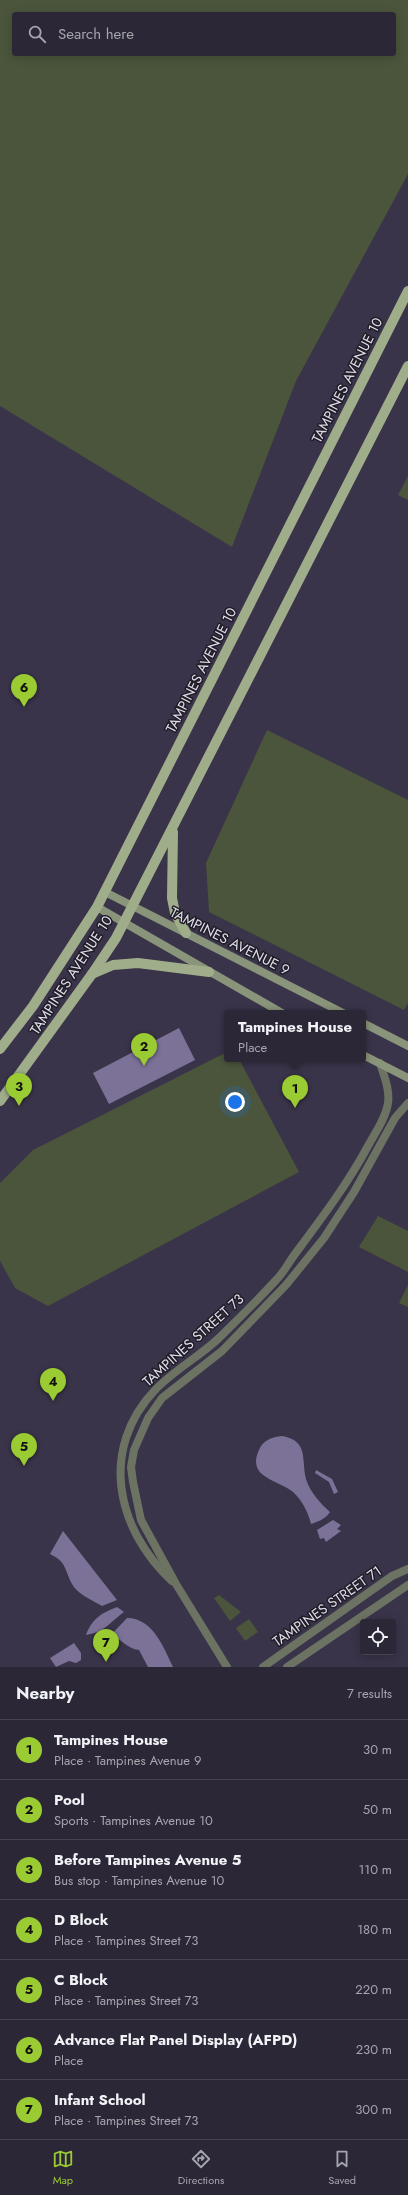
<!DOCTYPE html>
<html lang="en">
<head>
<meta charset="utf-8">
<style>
  :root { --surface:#2b2737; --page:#373342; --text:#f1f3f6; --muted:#a6a5ad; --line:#474452; --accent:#9bcb33 }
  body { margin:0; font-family:Jost,sans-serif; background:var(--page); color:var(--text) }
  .controls { position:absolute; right:12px; bottom:12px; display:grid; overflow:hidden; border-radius:4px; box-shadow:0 2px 10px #0003 }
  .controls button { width:36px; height:36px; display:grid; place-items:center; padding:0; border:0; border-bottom:1px solid var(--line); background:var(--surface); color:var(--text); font:20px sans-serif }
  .you { position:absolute; left:235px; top:1102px; width:14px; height:14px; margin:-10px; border:3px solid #fff; border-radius:50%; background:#1a73e8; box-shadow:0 0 0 6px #1a73e833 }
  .badge { display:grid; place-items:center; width:26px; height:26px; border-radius:50%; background:var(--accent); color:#111; font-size:13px; font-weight:700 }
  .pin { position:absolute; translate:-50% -33px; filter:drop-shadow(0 1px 2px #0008) }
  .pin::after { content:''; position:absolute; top:21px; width:14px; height:12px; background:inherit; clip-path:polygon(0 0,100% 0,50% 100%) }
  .popup { position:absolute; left:224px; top:1010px; width:142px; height:52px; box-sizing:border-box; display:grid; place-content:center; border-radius:4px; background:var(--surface); filter:drop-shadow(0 1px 3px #0005); font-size:13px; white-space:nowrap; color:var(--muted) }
  .popup b { font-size:15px; color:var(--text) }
  .popup::after { content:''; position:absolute; left:50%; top:100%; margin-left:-8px; border:8px solid transparent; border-top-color:var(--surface) }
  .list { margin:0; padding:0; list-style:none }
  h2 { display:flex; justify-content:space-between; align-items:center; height:52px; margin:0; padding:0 16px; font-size:17px }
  h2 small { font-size:13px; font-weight:400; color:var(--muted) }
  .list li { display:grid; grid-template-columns:26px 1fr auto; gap:12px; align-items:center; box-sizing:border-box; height:60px; padding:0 16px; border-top:1px solid var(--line) }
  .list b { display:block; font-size:15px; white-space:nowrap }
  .list p { margin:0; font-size:13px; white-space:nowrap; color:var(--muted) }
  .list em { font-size:13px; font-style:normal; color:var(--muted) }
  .icon { flex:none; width:22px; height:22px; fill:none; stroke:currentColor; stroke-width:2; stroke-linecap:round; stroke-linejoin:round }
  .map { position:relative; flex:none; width:408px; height:1667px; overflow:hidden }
  .search { position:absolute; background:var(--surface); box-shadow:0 2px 10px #0003; left:12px; right:12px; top:12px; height:44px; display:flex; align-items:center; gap:10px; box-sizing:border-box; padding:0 14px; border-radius:4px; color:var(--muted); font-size:15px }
  .sheet { height:472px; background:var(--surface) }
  nav { display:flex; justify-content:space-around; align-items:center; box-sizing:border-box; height:56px; border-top:1px solid var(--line); background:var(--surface); font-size:11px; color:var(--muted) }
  nav a { display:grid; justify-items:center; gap:2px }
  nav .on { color:var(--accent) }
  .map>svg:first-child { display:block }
  .green { fill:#4b553c; fill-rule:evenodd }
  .water { fill:#7c7298 }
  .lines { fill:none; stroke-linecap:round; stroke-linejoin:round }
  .minor { stroke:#6c7363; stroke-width:8 }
  .secondary { stroke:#89947a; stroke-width:8 }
  .primary { stroke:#9fad8b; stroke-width:10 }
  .labels { text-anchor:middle; stroke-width:3; stroke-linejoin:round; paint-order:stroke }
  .street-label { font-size:14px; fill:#e1deec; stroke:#201d27 }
</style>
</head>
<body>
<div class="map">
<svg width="408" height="1667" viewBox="0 0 408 1667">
  <rect width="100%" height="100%" fill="#393449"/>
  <g class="green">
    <path d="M0,0H408V174L296,381L232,547L0,406ZM14,14H394V54H14Z"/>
    <polygon points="408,476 408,500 398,495"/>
    <polygon points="267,730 408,800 408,1003 404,1010 209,912 206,863"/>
    <polygon points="227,1052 227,1059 239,1059 299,1172 48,1306 15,1288 0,1261 0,1183 33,1150"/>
    <polygon points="378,1216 408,1231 408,1272 359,1247"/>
    <polygon points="408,1285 408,1307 399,1303"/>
    <polygon points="219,1595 241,1612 230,1621 214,1598"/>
    <polygon points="249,1619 258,1632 245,1641 236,1628"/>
  </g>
  <g class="water">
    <polygon points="179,1028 195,1060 109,1104 93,1073"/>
    <path d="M282,1436C309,1441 301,1459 306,1479C310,1492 320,1503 330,1512C325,1519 320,1521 311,1524C308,1512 302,1500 293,1492C279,1480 246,1478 259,1450C263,1440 272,1437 282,1436Z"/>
    <polygon points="316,1470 332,1479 338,1492 334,1494 329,1482 315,1473"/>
    <polygon points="333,1520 341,1525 337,1529 341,1531 326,1542 324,1538 320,1539 317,1530"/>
    <path d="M63,1531L117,1600L102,1606C92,1600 77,1594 72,1584C64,1569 67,1562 50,1554Z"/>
    <path d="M117,1607L124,1612C109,1623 105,1632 86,1635C92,1619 101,1613 117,1607Z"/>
    <path d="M127,1618C153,1618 164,1648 173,1667H148L139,1650C127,1649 122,1639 111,1635Z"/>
    <polygon points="74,1643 81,1653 81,1660 76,1663 69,1661 56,1667 50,1658"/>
  </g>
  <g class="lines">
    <g class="minor">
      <path d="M172,1581C116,1529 99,1449 155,1390C174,1370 199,1357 219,1338C238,1319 258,1300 277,1279C284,1272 289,1262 295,1254C321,1219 347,1185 368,1146C375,1133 386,1118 388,1103C390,1090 384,1076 380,1063"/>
      <polyline points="227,1667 176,1584 141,1520 133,1482 131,1467 134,1450 148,1418 162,1398 222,1351 286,1285 324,1238 354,1192 395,1118 408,1103"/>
      <polyline points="263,1667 392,1576 408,1569"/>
      <polyline points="287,1667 408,1585"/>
    </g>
    <g class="secondary">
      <polyline points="105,892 343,1013"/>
      <polyline points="97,907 282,1013"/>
      <polyline points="363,1023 408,1046"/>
      <polyline points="363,1055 408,1078"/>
    </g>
    <g class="primary">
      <polyline points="173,832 172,898 175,913 186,933"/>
      <polyline points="92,974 113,965 138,963 209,972"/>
      <polyline points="0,1049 33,1006 97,907 408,291"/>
      <polyline points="0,1101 92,974 116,938 408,366"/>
    </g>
  </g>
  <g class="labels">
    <g class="street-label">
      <text transform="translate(347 380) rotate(-63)" y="5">TAMPINES AVENUE 10</text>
      <text transform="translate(201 670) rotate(-63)" y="5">TAMPINES AVENUE 10</text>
      <text transform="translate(230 941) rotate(27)" y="5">TAMPINES AVENUE 9</text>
      <text transform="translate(71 975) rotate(-57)" y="5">TAMPINES AVENUE 10</text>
      <text transform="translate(193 1340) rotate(-42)" y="5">TAMPINES STREET 73</text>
      <text transform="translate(327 1606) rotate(-35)" y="5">TAMPINES STREET 71</text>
    </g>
  </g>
</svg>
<div class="controls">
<button><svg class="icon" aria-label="locate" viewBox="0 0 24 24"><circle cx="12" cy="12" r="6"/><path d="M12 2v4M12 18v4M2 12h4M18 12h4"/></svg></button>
</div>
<div class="you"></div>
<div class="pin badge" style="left:295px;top:1108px">1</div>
<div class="popup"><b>Tampines House</b>Place</div>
<div class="pin badge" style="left:144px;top:1066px">2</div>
<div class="pin badge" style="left:19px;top:1106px">3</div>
<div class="pin badge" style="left:53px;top:1401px">4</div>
<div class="pin badge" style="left:24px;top:1466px">5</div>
<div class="pin badge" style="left:24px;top:707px">6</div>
<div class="pin badge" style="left:106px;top:1662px">7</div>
<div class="search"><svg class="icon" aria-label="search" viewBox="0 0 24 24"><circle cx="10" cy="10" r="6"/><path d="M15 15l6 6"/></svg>Search here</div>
</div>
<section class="sheet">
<h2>Nearby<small>7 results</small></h2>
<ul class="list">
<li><span class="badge">1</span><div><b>Tampines House</b><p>Place · Tampines Avenue 9</p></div><em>30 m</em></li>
<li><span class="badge">2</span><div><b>Pool</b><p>Sports · Tampines Avenue 10</p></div><em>50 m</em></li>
<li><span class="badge">3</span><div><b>Before Tampines Avenue 5</b><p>Bus stop · Tampines Avenue 10</p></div><em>110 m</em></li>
<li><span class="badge">4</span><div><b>D Block</b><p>Place · Tampines Street 73</p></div><em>180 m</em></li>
<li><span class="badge">5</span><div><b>C Block</b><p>Place · Tampines Street 73</p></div><em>220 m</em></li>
<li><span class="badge">6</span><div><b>Advance Flat Panel Display (AFPD)</b><p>Place</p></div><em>230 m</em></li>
<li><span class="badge">7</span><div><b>Infant School</b><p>Place · Tampines Street 73</p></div><em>300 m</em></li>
</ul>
</section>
<nav>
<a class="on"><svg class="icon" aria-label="map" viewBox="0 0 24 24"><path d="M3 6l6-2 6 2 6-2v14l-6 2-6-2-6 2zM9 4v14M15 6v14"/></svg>Map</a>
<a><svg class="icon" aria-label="directions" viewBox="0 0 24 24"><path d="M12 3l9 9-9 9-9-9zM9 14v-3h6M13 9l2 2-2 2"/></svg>Directions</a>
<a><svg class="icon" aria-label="saved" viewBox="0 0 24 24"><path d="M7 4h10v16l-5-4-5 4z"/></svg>Saved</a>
</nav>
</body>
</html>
